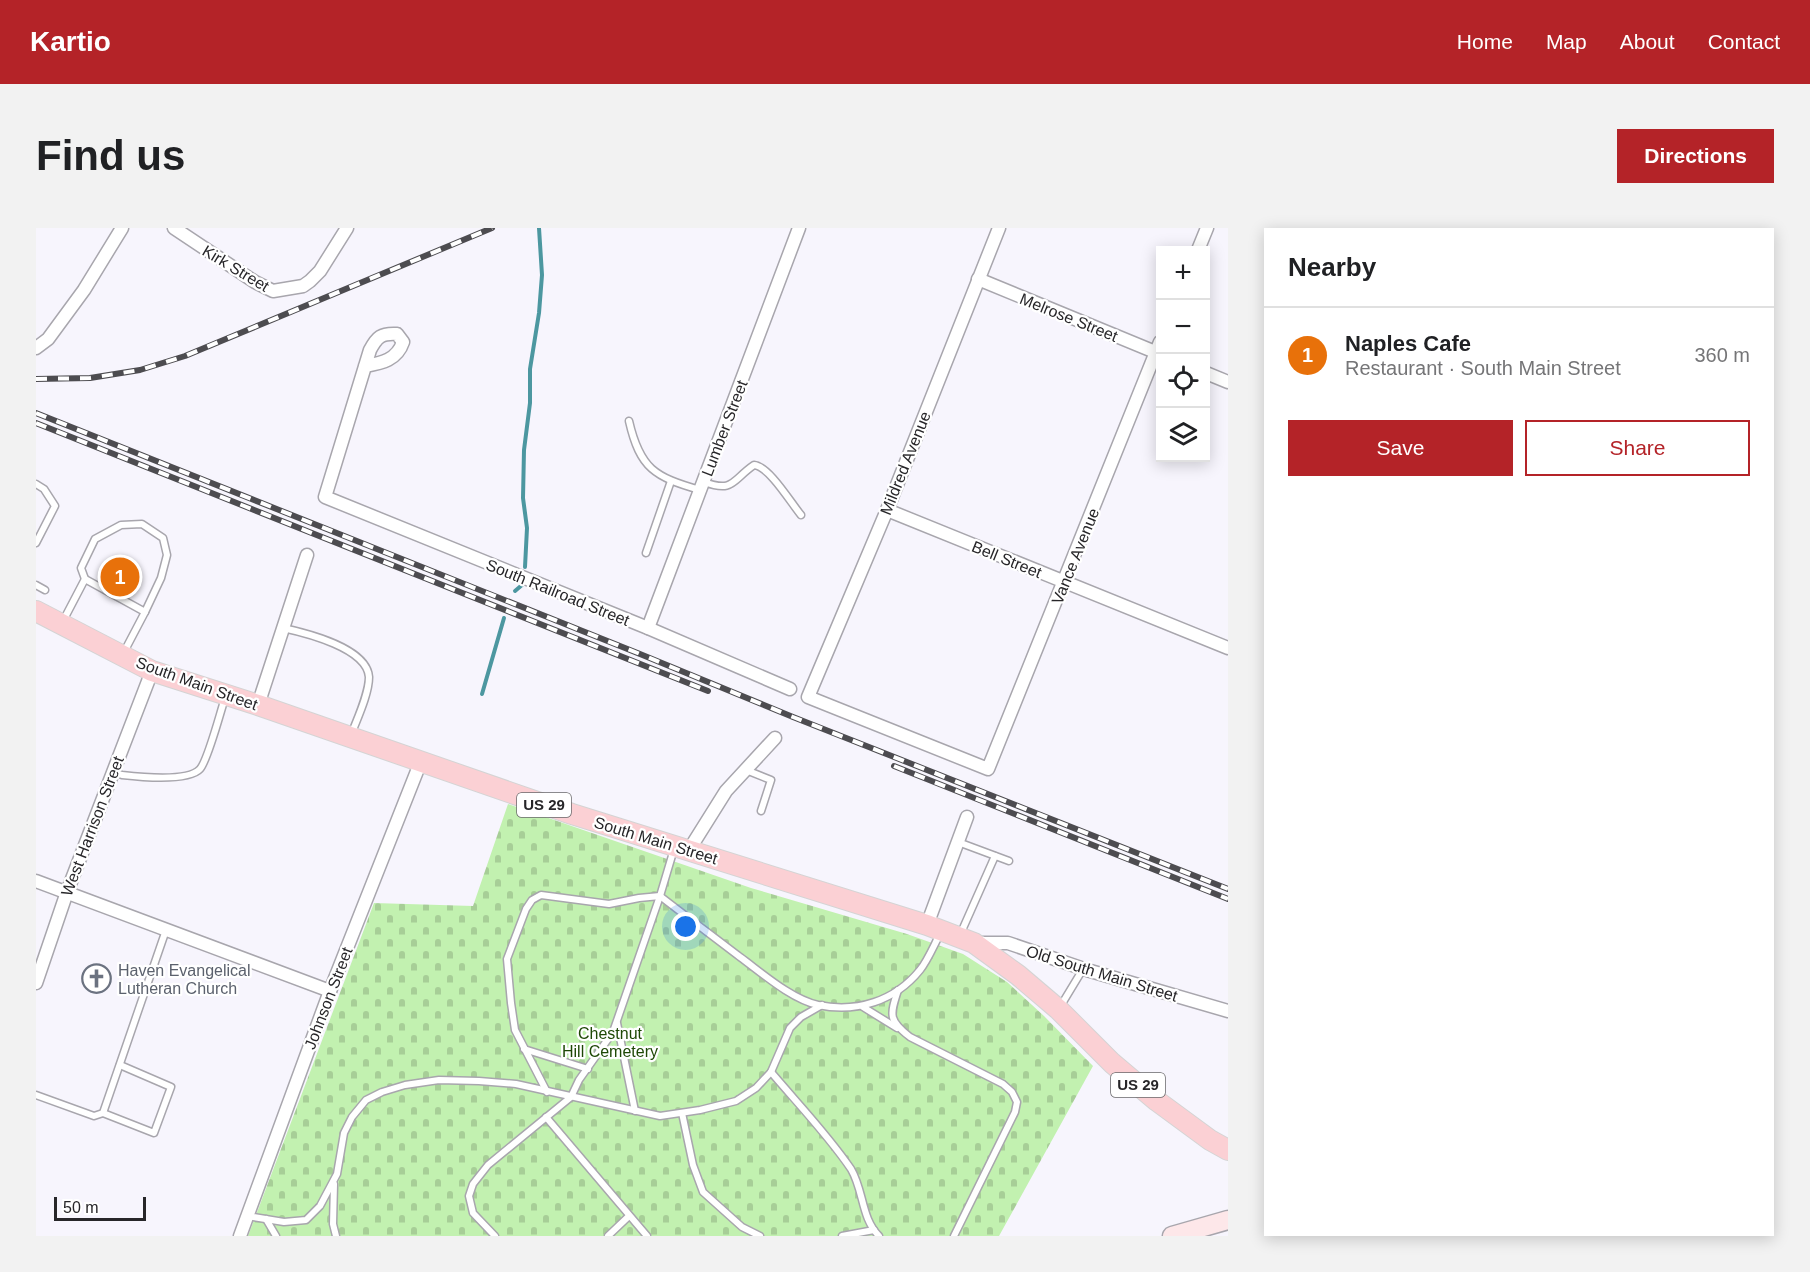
<!DOCTYPE html>
<html lang="en">
<head>
<meta charset="utf-8">
<style>
  :root { --surface:#fff; --page:#f2f2f2; --text:#202124; --muted:#757577; --line:#e0e0e0; --accent:#b42328 }
  body { margin:0; font-family:Helvetica,sans-serif; background:var(--page); color:var(--text) }
  .controls { position:absolute; right:18px; top:18px; display:grid; overflow:hidden; border-radius:0px; box-shadow:0 3px 15px #0003 }
  .controls button { width:54px; height:54px; display:grid; place-items:center; padding:0; border:0; border-bottom:2px solid var(--line); background:var(--surface); color:var(--text); font:30px sans-serif }
  .scale { position:absolute; left:18px; bottom:15px; width:92px; box-sizing:border-box; padding-left:6px; border:3px solid #272629; border-top:0; font-size:16px; line-height:21px; white-space:nowrap; color:#272629; -webkit-text-stroke:4px #fff; paint-order:stroke }
  .you { position:absolute; left:650px; top:699px; width:21px; height:21px; margin:-15px; border:4px solid #fff; border-radius:50%; background:#1a73e8; box-shadow:0 0 0 9px #1a73e833 }
  .badge { display:grid; place-items:center; width:39px; height:39px; border-radius:50%; background:var(--accent); color:#fff; font-size:20px; font-weight:700 }
  .pin { position:absolute; translate:-50% -50%; border:3px solid #fff; box-shadow:0 2px 6px #0006 }
  .list { margin:0; padding:0; list-style:none }
  h2 { display:flex; justify-content:space-between; align-items:center; height:78px; margin:0; padding:0 24px; font-size:26px }
  h2 small { font-size:20px; font-weight:400; color:var(--muted) }
  .list li { display:grid; grid-template-columns:39px 1fr auto; gap:18px; align-items:center; box-sizing:border-box; height:96px; padding:0 24px; border-top:2px solid var(--line) }
  .list b { display:block; font-size:22px; white-space:nowrap }
  .list p { margin:0; font-size:20px; white-space:nowrap; color:var(--muted) }
  .list em { font-size:20px; font-style:normal; color:var(--muted) }
  .actions { display:flex; gap:12px; padding:18px 24px }
  .actions a { flex:1; padding:14px 0; border:2px solid var(--accent); border-radius:0px; text-align:center; font-size:21px; color:var(--accent) }
  .actions .main { background:var(--accent); color:#fff }
  .icon { flex:none; width:33px; height:33px; fill:none; stroke:currentColor; stroke-width:2; stroke-linecap:round; stroke-linejoin:round }
  .map { position:relative; flex:none; width:1192px; height:1008px; overflow:hidden; border-radius:0px }
  header { display:flex; align-items:center; gap:36px; box-sizing:border-box; height:84px; padding:0 30px; background:var(--accent); color:#fff }
  header strong { font-size:28px }
  nav { display:flex; gap:33px; margin-inline-start:auto; font-size:21px }
  .intro { display:flex; align-items:center; justify-content:space-between; box-sizing:border-box; height:144px; padding:0 36px }
  h1 { margin:0; font-size:42px }
  .button { padding:15px 27px; border-radius:0px; background:var(--accent); color:#fff; font-size:21px; font-weight:700 }
  main { display:flex; gap:36px; padding:0 36px }
  aside { flex:1; background:var(--surface); border-radius:0px; box-shadow:0 3px 15px #0003 }
  .map>svg:first-child { display:block }
  .cemetery { fill:url(#cemetery-stones) }
  .lines { fill:none; stroke-linecap:round; stroke-linejoin:round }
  .stream { stroke:#4c97a0; stroke-width:4 }
  .lane-casing { stroke:#a8a6ad; stroke-width:9 }
  .street-casing { stroke:#a8a6ad; stroke-width:15 }
  .secondary-casing { stroke:#a8a6ad; stroke-width:21 }
  .primary-casing { stroke:#d4d4d4; stroke-width:22 }
  .lane { stroke:#fff; stroke-width:6 }
  .street { stroke:#fff; stroke-width:12 }
  .secondary { stroke:#fde7e9; stroke-width:18 }
  .primary { stroke:#fbd0d4; stroke-width:20 }
  .rail-casing { stroke:#4d4c50; stroke-width:6 }
  .rail { stroke:#fff; stroke-width:4; stroke-dasharray:11; stroke-linecap:butt }
  .labels { text-anchor:middle; stroke-width:4.5; stroke-linejoin:round; paint-order:stroke }
  .shield { fill:#fff; stroke:#686769; stroke-width:1.5 }
  .shield-label { font-size:15px; font-weight:bold; fill:#272629 }
  .street-label { font-size:16px; fill:#272629; stroke:#fff }
  .worship-label { font-size:16px; fill:#5b616d; stroke:#fff; text-anchor:start }
  .park-label { font-size:16px; fill:#1e4805; stroke:#fff }
</style>
</head>
<body>
<header>
<strong>Kartio</strong>
<nav><a>Home</a><a>Map</a><a>About</a><a>Contact</a></nav>
</header>
<div class="intro"><h1>Find us</h1><a class="button">Directions</a></div>
<main>
<div class="map">
<svg width="1192" height="1008" viewBox="0 0 1192 1008">
  <defs>
    <pattern id="cemetery-stones" width="16" height="16" patternUnits="userSpaceOnUse" patternTransform="scale(1.5)"><rect width="16" height="16" fill="#c2f1b0"/><path d="M2 7V4a2 2 0 0 1 4 0v3zM10 15v-3a2 2 0 0 1 4 0v3z" fill="#a7ce97"/></pattern>
  </defs>
  <rect width="100%" height="100%" fill="#f7f5fd"/>
  <polygon class="cemetery" points="472,576 715,660 871,706 927,726 971,754 1008,788 1057,838 963,1008 212,1008 338,675 437,678"/>
  <g class="lines">
    <g class="stream">
      <polyline points="489,339 491,300 487,270 488,222 494,175 494,141 503,85 506,47 503,0"/>
      <polyline points="479,363 486,357"/>
      <polyline points="446,466 468,390"/>
    </g>
    <defs>
      <g id="lane">
        <path d="M593,193C604,241 619,249 664,262"/>
        <path d="M668,254C698,265 696,252 718,237C733,238 755,275 765,287"/>
        <polyline points="0,256 8,261 19,278 0,315"/>
        <polyline points="610,325 635,253"/>
        <polyline points="49,351 45,340 59,311 85,297 106,296 127,310 131,327 125,350 109,384"/>
        <polyline points="0,357 9,362"/>
        <polyline points="26,395 49,351 109,384 88,424"/>
        <path d="M247,400C270,405 331,420 333,449C333,466 321,491 315,507"/>
        <polyline points="710,542 735,552 725,583"/>
        <path d="M77,544L86,547C104,549 152,554 164,541C172,532 184,485 189,470"/>
        <polyline points="922,614 973,633"/>
        <polyline points="924,707 959,628"/>
        <path d="M862,762C854,787 852,792 874,809L967,856L976,864L981,874L979,884L918,1008"/>
        <polyline points="827,779 861,800"/>
        <polyline points="1024,779 1047,741"/>
        <polyline points="581,795 599,883"/>
        <polyline points="488,821 552,841"/>
        <path d="M735,844C762,876 792,907 815,941C828,963 825,990 843,1008"/>
        <path d="M511,864L479,802L475,775L471,731L490,681L496,672L505,667L573,676L603,670L624,668C651,689 678,709 704,729C726,745 755,771 782,777C821,785 859,773 884,742C892,732 898,717 904,706"/>
        <polyline points="0,867 58,888 67,885 130,702"/>
        <polyline points="67,885 118,905 135,859 84,837"/>
        <polyline points="646,885 657,937 667,964 706,999 724,1008"/>
        <polyline points="510,889 611,1008"/>
        <polyline points="298,956 297,996 300,1008"/>
        <polyline points="211,988 248,994 270,992 284,978 301,946 308,905 316,889 330,872 346,864 369,857 403,852 443,853 480,856 624,888 664,882 700,873 720,860 735,844 754,800 765,789 786,777"/>
        <polyline points="230,991 240,1008"/>
        <polyline points="459,1008 437,985 433,968 437,956 452,937 535,869 543,852 577,804 624,668 638,621"/>
        <polyline points="572,1008 593,988"/>
        <polyline points="806,1008 838,1002"/>
      </g>
      <g id="street">
        <polyline points="138,0 219,54 237,63 267,58 274,53 284,43 311,0"/>
        <polyline points="963,0 851,282 772,469 952,541 1124,114"/>
        <polyline points="1162,22 1171,0"/>
        <polyline points="942,51 1124,126"/>
        <polyline points="0,120 12,111 48,62 86,0"/>
        <path d="M329,138C346,135 361,132 367,114L361,106C345,105 341,109 334,122L289,269L612,400L754,461"/>
        <polyline points="1170,145 1192,154"/>
        <polyline points="851,282 1192,420"/>
        <polyline points="612,400 763,0"/>
        <polyline points="222,477 271,327"/>
        <polyline points="653,622 690,563 739,510"/>
        <polyline points="0,653 294,763"/>
        <polyline points="891,697 931,589"/>
        <polyline points="940,715 972,715 1051,742 1192,783"/>
        <polyline points="0,755 31,664 116,443"/>
        <polyline points="204,1008 294,763 385,533"/>
      </g>
      <polyline id="secondary" points="1136,1008 1192,992"/>
      <polyline id="primary" points="0,383 116,443 222,477 536,586 891,697 938,715 982,747 1022,781 1076,835 1121,873 1174,912 1192,922"/>
    </defs>
    <use href="#lane" class="lane-casing"/>
    <use href="#street" class="street-casing"/>
    <use href="#secondary" class="secondary-casing"/>
    <use href="#primary" class="primary-casing"/>
    <use href="#lane" class="lane"/>
    <use href="#street" class="street"/>
    <use href="#secondary" class="secondary"/>
    <use href="#primary" class="primary"/>
    <defs>
      <g id="rail">
        <polyline points="0,151 54,150 104,142 149,128 456,0"/>
        <polyline points="0,185 604,426 757,489 1192,661"/>
        <polyline points="0,195 672,463"/>
        <polyline points="858,538 1192,671"/>
      </g>
    </defs>
    <use href="#rail" class="rail-casing"/>
    <use href="#rail" class="rail"/>
  </g>
  <defs>
    <symbol id="church-ring" viewBox="-11 -11 22 22"><circle r="9.5" fill="#fff" stroke="#6b7280" stroke-width="1.5"/><path d="M-1.2-6h2.4v3.5h3.3v2.4h-3.3V6h-2.4V-.1h-3.3v-2.4h3.3Z" fill="#6b7280"/></symbol>
  </defs>
  <g fill-rule="evenodd">
    <use href="#church-ring" x="44" y="734" width="33" height="33"/>
  </g>
  <g class="labels">
    <g class="shield">
      <rect x="481" y="565" width="54" height="24" rx="4.5"/>
      <rect x="1075" y="845" width="54" height="24" rx="4.5"/>
    </g>
    <g class="shield-label">
      <text x="508" y="582">US 29</text>
      <text x="1102" y="862">US 29</text>
    </g>
    <g class="street-label">
      <text transform="translate(200 40) rotate(31)" y="6">Kirk Street</text>
      <text transform="translate(1033 89) rotate(22)" y="6">Melrose Street</text>
      <text transform="translate(688 200) rotate(-69)" y="6">Lumber Street</text>
      <text transform="translate(869 235) rotate(-68)" y="6">Mildred Avenue</text>
      <text transform="translate(1039 328) rotate(-68)" y="6">Vance Avenue</text>
      <text transform="translate(971 331) rotate(22)" y="6">Bell Street</text>
      <text transform="translate(522 364) rotate(22)" y="6">South Railroad Street</text>
      <text transform="translate(161 455) rotate(20)" y="6">South Main Street</text>
      <text transform="translate(56 598) rotate(-69)" y="6">West Harrison Street</text>
      <text transform="translate(620 612) rotate(17)" y="6">South Main Street</text>
      <text transform="translate(1066 745) rotate(17)" y="6">Old South Main Street</text>
      <text transform="translate(292 770) rotate(-69)" y="6">Johnson Street</text>
    </g>
    <g class="worship-label">
      <text x="82" y="748">Haven Evangelical<tspan x="82" dy="18">Lutheran Church</tspan></text>
    </g>
    <g class="park-label">
      <text x="574" y="811">Chestnut<tspan x="574" dy="18">Hill Cemetery</tspan></text>
    </g>
  </g>
</svg>
<div class="controls">
<button>+</button>
<button>−</button>
<button><svg class="icon" aria-label="locate" viewBox="0 0 24 24"><circle cx="12" cy="12" r="6"/><path d="M12 2v4M12 18v4M2 12h4M18 12h4"/></svg></button>
<button><svg class="icon" aria-label="layers" viewBox="0 0 24 24"><path d="M12 4l9 5-9 5-9-5zM3 14l9 5 9-5"/></svg></button>
</div>
<div class="scale">50 m</div>
<div class="you"></div>
<div class="pin badge" style="left:84px;top:349px;background:#e8710a">1</div>
</div>
<aside>
<h2>Nearby<small></small></h2>
<ul class="list">
<li><span class="badge" style="background:#e8710a">1</span><div><b>Naples Cafe</b><p>Restaurant · South Main Street</p></div><em>360 m</em></li>
</ul>
<div class="actions"><a class="main">Save</a><a>Share</a></div>
</aside>
</main>
</body>
</html>
